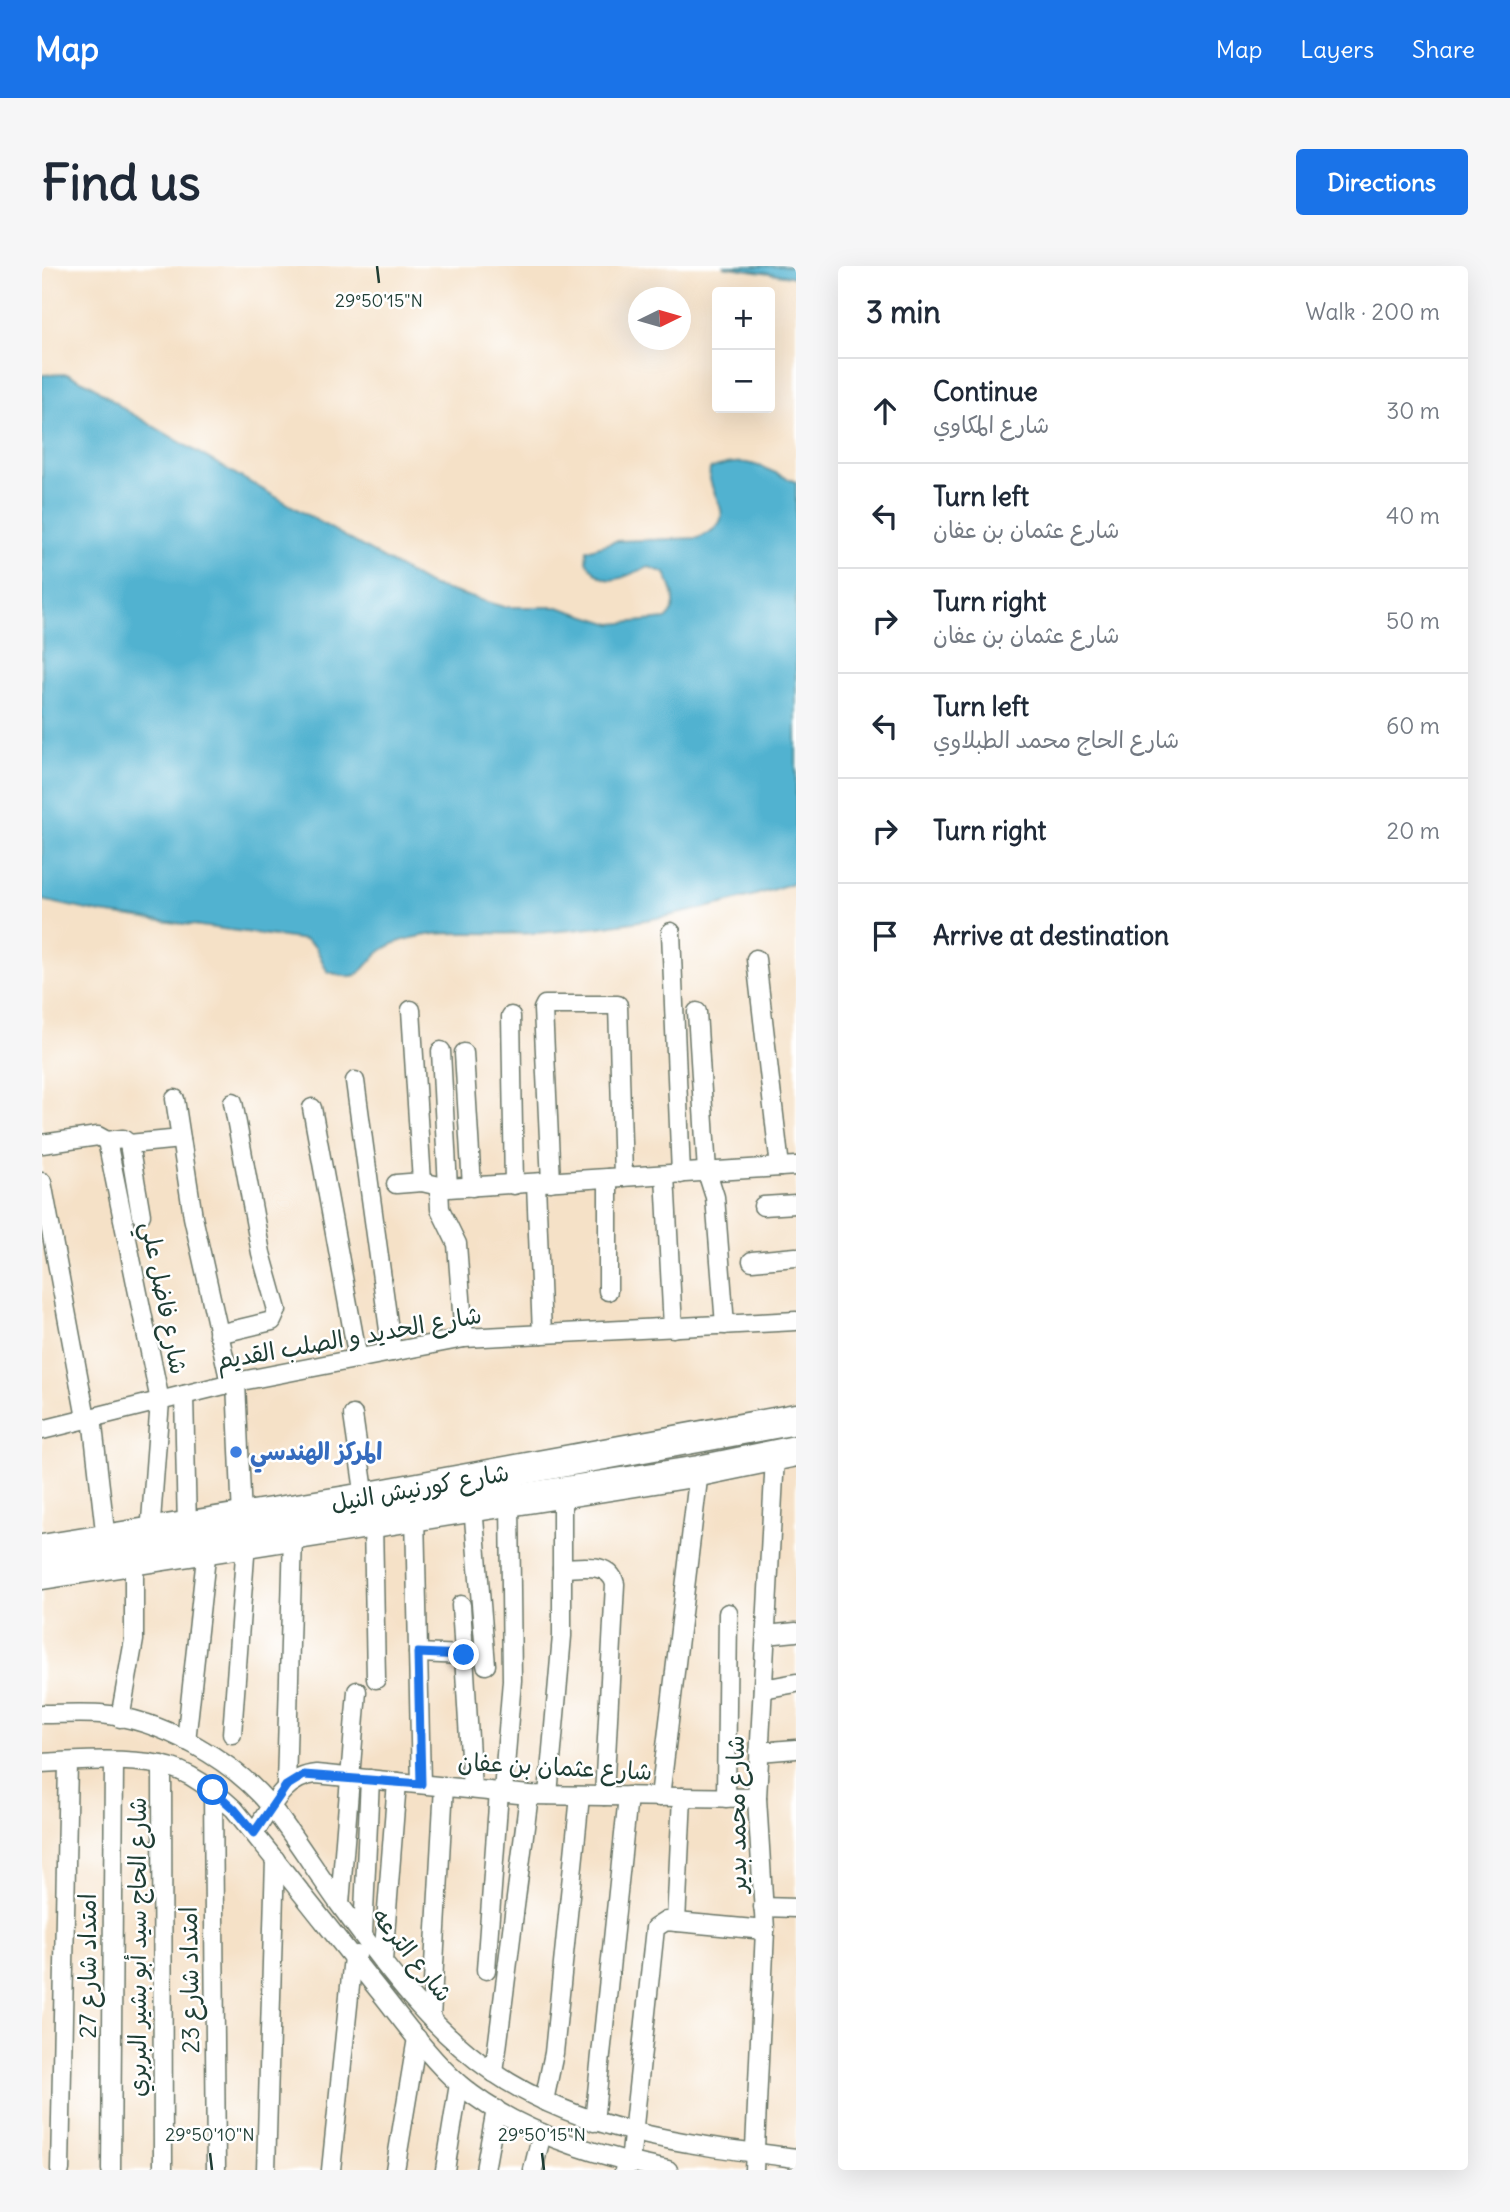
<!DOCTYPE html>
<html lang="en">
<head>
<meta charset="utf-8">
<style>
  :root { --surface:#fff; --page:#f6f6f7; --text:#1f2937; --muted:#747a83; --line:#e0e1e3; --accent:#1a73e8 }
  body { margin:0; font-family:Delius,"Playpen Sans Arabic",sans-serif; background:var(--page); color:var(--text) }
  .controls { position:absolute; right:21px; top:21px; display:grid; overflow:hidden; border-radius:7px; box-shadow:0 7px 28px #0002 }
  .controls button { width:63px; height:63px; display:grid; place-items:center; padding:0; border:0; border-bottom:2px solid var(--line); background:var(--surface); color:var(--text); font:35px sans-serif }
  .compass { position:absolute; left:586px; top:21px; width:63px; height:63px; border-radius:50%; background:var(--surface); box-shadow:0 7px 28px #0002; rotate:85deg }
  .stop { position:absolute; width:21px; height:21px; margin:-16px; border:5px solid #1a73e8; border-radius:50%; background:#fff }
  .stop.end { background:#1a73e8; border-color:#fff; box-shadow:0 2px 7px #0008 }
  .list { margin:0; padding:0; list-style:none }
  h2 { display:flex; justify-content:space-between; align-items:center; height:91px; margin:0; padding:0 28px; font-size:30px }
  h2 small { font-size:23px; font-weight:400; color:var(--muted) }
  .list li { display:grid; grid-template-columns:46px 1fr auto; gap:21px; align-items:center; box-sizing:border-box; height:105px; padding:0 28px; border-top:2px solid var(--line) }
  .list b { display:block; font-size:26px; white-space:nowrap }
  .list p { margin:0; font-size:23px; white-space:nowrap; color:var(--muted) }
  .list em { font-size:23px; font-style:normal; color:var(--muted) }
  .icon { flex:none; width:38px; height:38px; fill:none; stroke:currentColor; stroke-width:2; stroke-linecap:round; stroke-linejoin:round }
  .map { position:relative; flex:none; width:754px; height:1904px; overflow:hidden; border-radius:7px }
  header { display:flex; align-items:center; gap:42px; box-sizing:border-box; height:98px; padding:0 35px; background:var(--accent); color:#fff }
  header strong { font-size:33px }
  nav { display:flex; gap:38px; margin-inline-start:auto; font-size:24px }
  .intro { display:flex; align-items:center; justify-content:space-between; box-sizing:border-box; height:168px; padding:0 42px }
  h1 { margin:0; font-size:49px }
  .button { padding:18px 32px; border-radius:7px; background:var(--accent); color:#fff; font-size:24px; font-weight:700 }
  main { display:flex; gap:42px; padding:0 42px }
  aside { flex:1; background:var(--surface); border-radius:7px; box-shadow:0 7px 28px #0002 }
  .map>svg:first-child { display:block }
  .water { fill:#51b2d0; stroke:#387882; stroke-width:2 }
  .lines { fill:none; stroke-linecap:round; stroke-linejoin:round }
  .street-casing { stroke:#6a7667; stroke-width:21 }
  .highway-casing { stroke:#6a7667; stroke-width:33 }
  .street { stroke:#fff; stroke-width:18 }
  .highway { stroke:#fff; stroke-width:30 }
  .route { stroke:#1a73e8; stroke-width:9 }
  .ticks { fill:none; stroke:#1f3d34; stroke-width:2.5 }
  .shop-dot { fill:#3f7fe0; stroke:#fff; stroke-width:2.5 }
  .labels { text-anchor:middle; stroke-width:5; stroke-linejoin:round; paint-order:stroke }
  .street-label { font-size:24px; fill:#1f3d34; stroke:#fff }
  .shop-label { font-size:24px; font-weight:bold; fill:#366cbe; stroke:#fff; text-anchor:start }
  .ticks-label { font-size:18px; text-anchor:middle; fill:#1f3d34; stroke:#fff; stroke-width:5; stroke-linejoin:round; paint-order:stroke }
</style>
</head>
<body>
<header>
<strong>Map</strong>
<nav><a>Map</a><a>Layers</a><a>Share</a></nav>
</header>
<div class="intro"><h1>Find us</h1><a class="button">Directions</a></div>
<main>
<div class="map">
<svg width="754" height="1904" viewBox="0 0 754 1904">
  <rect width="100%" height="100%" fill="#fff"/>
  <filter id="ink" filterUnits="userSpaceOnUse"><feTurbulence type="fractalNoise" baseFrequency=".0143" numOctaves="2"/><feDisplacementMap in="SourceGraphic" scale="14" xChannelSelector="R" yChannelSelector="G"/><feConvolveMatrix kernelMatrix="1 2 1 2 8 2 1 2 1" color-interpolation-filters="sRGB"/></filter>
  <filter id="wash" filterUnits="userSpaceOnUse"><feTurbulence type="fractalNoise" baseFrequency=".00686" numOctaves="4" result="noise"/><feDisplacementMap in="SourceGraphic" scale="28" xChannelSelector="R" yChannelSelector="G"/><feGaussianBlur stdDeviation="1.57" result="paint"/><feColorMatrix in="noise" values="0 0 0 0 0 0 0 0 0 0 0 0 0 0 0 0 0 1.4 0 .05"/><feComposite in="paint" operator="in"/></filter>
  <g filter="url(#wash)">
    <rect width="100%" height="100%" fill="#f5e1c7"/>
    <g class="water">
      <polygon points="681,0 754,0 754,11"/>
      <path d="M25,108L48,118L82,143L162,190L388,319L462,341H516L570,358L624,353C639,340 630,322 623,307L607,301C578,310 566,327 544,295L545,284L574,275L656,272C704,252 663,231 668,203C708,188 719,202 754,216V616C672,644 581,661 494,667C461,669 426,665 393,668C378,670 355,674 342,683C320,696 324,721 285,705L274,682L264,674L59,647L0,634V109Z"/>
    </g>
  </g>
  <g filter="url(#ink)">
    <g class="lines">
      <defs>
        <g id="street">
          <polyline points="629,666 639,908"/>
          <polyline points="714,693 738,901"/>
          <polyline points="369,744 380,916"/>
          <polyline points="655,746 665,906 673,931 683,1059"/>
          <polyline points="469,750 472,919"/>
          <polyline points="399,785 406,922"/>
          <polyline points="422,787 430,921"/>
          <polyline points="313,815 350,1086"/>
          <polyline points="133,833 151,951 188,1117"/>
          <polyline points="270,842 316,1093"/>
          <polyline points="65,875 81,873 87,878 99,949"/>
          <polyline points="0,878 56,870 65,875 118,1135 108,1268"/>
          <polyline points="87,878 139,873"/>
          <polyline points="623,909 631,1062"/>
          <polyline points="566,912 566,1025"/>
          <polyline points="0,916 44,1152"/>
          <polyline points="509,916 501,743 503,739 576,739 581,911"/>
          <polyline points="494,917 500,1068"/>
          <polyline points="354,918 380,916 406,922 754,900"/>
          <polyline points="397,921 398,943 415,978 422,1072"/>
          <polyline points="721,940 754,938"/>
          <polyline points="710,995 754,991"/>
          <polyline points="176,1068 230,1055 235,1044 219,987 191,836"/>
          <polyline points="194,1116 200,1252"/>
          <polyline points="142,1129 145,1262"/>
          <polyline points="311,1149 323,1232"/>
          <polyline points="50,1151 64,1274"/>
          <polyline points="0,1164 194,1116 422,1072 754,1055"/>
          <polyline points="431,1240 444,1399"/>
          <polyline points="373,1249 379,1518"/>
          <polyline points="331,1256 334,1413"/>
          <path d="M520,1302C539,1302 567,1295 573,1318L562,1530"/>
          <polyline points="419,1339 430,1523"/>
          <polyline points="724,1369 754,1366"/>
          <polyline points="376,1387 422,1389"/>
          <polyline points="721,1423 754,1417"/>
          <path d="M0,1448C19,1448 39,1447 58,1448C120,1453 193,1495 231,1543C255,1574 275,1607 298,1639C342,1699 389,1764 451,1806C540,1867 650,1879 754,1892"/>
          <polyline points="78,1452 92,1374 92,1293"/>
          <polyline points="190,1468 204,1276"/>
          <polyline points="144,1475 165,1282"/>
          <polyline points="717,1486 754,1483"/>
          <path d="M0,1497C38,1495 81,1492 119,1499C147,1504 172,1525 192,1543C240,1602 287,1662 334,1721C360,1753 386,1791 417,1818C473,1866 555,1890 626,1904"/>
          <polyline points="120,1499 121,1904"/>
          <polyline points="244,1520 251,1269"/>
          <polyline points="171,1524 174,1904"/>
          <polyline points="461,1526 470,1414 468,1234"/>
          <polyline points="506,1529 520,1370 520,1226"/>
          <polyline points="618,1531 657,1205"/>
          <polyline points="684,1532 686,1347"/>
          <path d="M212,1567C229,1542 241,1511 274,1508L487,1529L715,1532"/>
          <polyline points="298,1638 315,1425"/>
          <polyline points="721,1641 754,1642"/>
          <polyline points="634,1656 640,1531"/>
          <polyline points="321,1668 328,1513"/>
          <polyline points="341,1695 355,1516"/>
          <polyline points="444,1704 457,1526"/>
          <polyline points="389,1752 402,1520"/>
          <polyline points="452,1807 487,1529"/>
          <polyline points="502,1835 512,1787 538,1530"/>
          <polyline points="552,1856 586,1530"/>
          <polyline points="18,1904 26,1496"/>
          <polyline points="69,1904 72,1497"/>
          <polyline points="224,1904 233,1593"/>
          <polyline points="289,1904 311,1691 315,1689"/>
          <polyline points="353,1904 375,1772"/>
          <polyline points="403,1904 417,1818"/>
          <polyline points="443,1904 454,1843"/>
          <polyline points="491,1904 500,1867"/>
          <polyline points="582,1904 588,1897 613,1662 624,1655 723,1664"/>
          <polyline points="712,1904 723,1664 715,1532 733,1191"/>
        </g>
        <g id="highway">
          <polyline points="0,1284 305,1235 754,1153"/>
          <polyline points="0,1308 657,1205 754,1185"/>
        </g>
      </defs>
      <use href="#street" class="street-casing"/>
      <use href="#highway" class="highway-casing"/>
      <use href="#street" class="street"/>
      <use href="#highway" class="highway"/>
    </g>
  </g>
  <g class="lines" filter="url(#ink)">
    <polyline class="route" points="171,1524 192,1543 212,1567 244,1520 262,1509 379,1518 376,1387 422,1389"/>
  </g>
  <path class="ticks" d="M335,0L337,17M168,1887L170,1904M500,1887L502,1904"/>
  <circle class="shop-dot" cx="194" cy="1186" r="7"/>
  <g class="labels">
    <g class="street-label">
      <text transform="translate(122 1032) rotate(79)" y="8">شارع فاضل علي</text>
      <text transform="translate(307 1072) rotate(-10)" y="8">شارع الحديد و الصلب القديم</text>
      <text transform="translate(378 1222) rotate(-10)" y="8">شارع كورنيش النيل</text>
      <text transform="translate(513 1501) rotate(3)" y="8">شارع عثمان بن عفان</text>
      <text transform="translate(695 1548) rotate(-91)" y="8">شارع محمد بدير</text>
      <text transform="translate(96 1681) rotate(-90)" y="8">شارع الحاج سيد أبو بشير البربري</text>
      <text transform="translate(370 1689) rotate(51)" y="8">شارع الترعه</text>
      <text transform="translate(46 1700) rotate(-90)" y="8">امتداد شارع 27</text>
      <text transform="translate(148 1714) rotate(-91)" y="8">امتداد شارع 23</text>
    </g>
    <g class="shop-label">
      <text x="208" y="1194">المركز الهندسي</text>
    </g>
  </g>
  <g class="ticks-label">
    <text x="337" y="41">29°50'15"N</text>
    <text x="168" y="1875">29°50'10"N</text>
    <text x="500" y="1875">29°50'15"N</text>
  </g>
</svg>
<div class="controls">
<button>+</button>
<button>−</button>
</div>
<svg class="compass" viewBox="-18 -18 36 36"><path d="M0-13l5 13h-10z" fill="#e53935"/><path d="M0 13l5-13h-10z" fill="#747a83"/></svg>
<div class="stop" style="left:171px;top:1524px"></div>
<div class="stop end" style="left:422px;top:1389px"></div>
</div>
<aside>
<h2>3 min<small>Walk · 200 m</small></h2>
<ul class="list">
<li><svg class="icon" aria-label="ahead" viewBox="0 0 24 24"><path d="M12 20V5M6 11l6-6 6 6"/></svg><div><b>Continue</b><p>شارع المكاوي</p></div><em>30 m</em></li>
<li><svg class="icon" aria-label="left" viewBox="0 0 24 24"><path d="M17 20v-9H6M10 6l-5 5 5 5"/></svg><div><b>Turn left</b><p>شارع عثمان بن عفان</p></div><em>40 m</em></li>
<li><svg class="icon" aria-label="right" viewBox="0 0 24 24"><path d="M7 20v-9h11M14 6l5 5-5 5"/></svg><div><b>Turn right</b><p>شارع عثمان بن عفان</p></div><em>50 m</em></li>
<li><svg class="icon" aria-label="left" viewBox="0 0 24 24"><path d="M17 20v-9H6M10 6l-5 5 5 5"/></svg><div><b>Turn left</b><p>شارع الحاج محمد الطبلاوي</p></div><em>60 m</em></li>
<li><svg class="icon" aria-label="right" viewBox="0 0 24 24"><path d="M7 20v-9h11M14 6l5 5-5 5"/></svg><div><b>Turn right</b></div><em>20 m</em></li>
<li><svg class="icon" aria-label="arrive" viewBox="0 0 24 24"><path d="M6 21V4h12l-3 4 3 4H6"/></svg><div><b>Arrive at destination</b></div></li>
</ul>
</aside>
</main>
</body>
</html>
